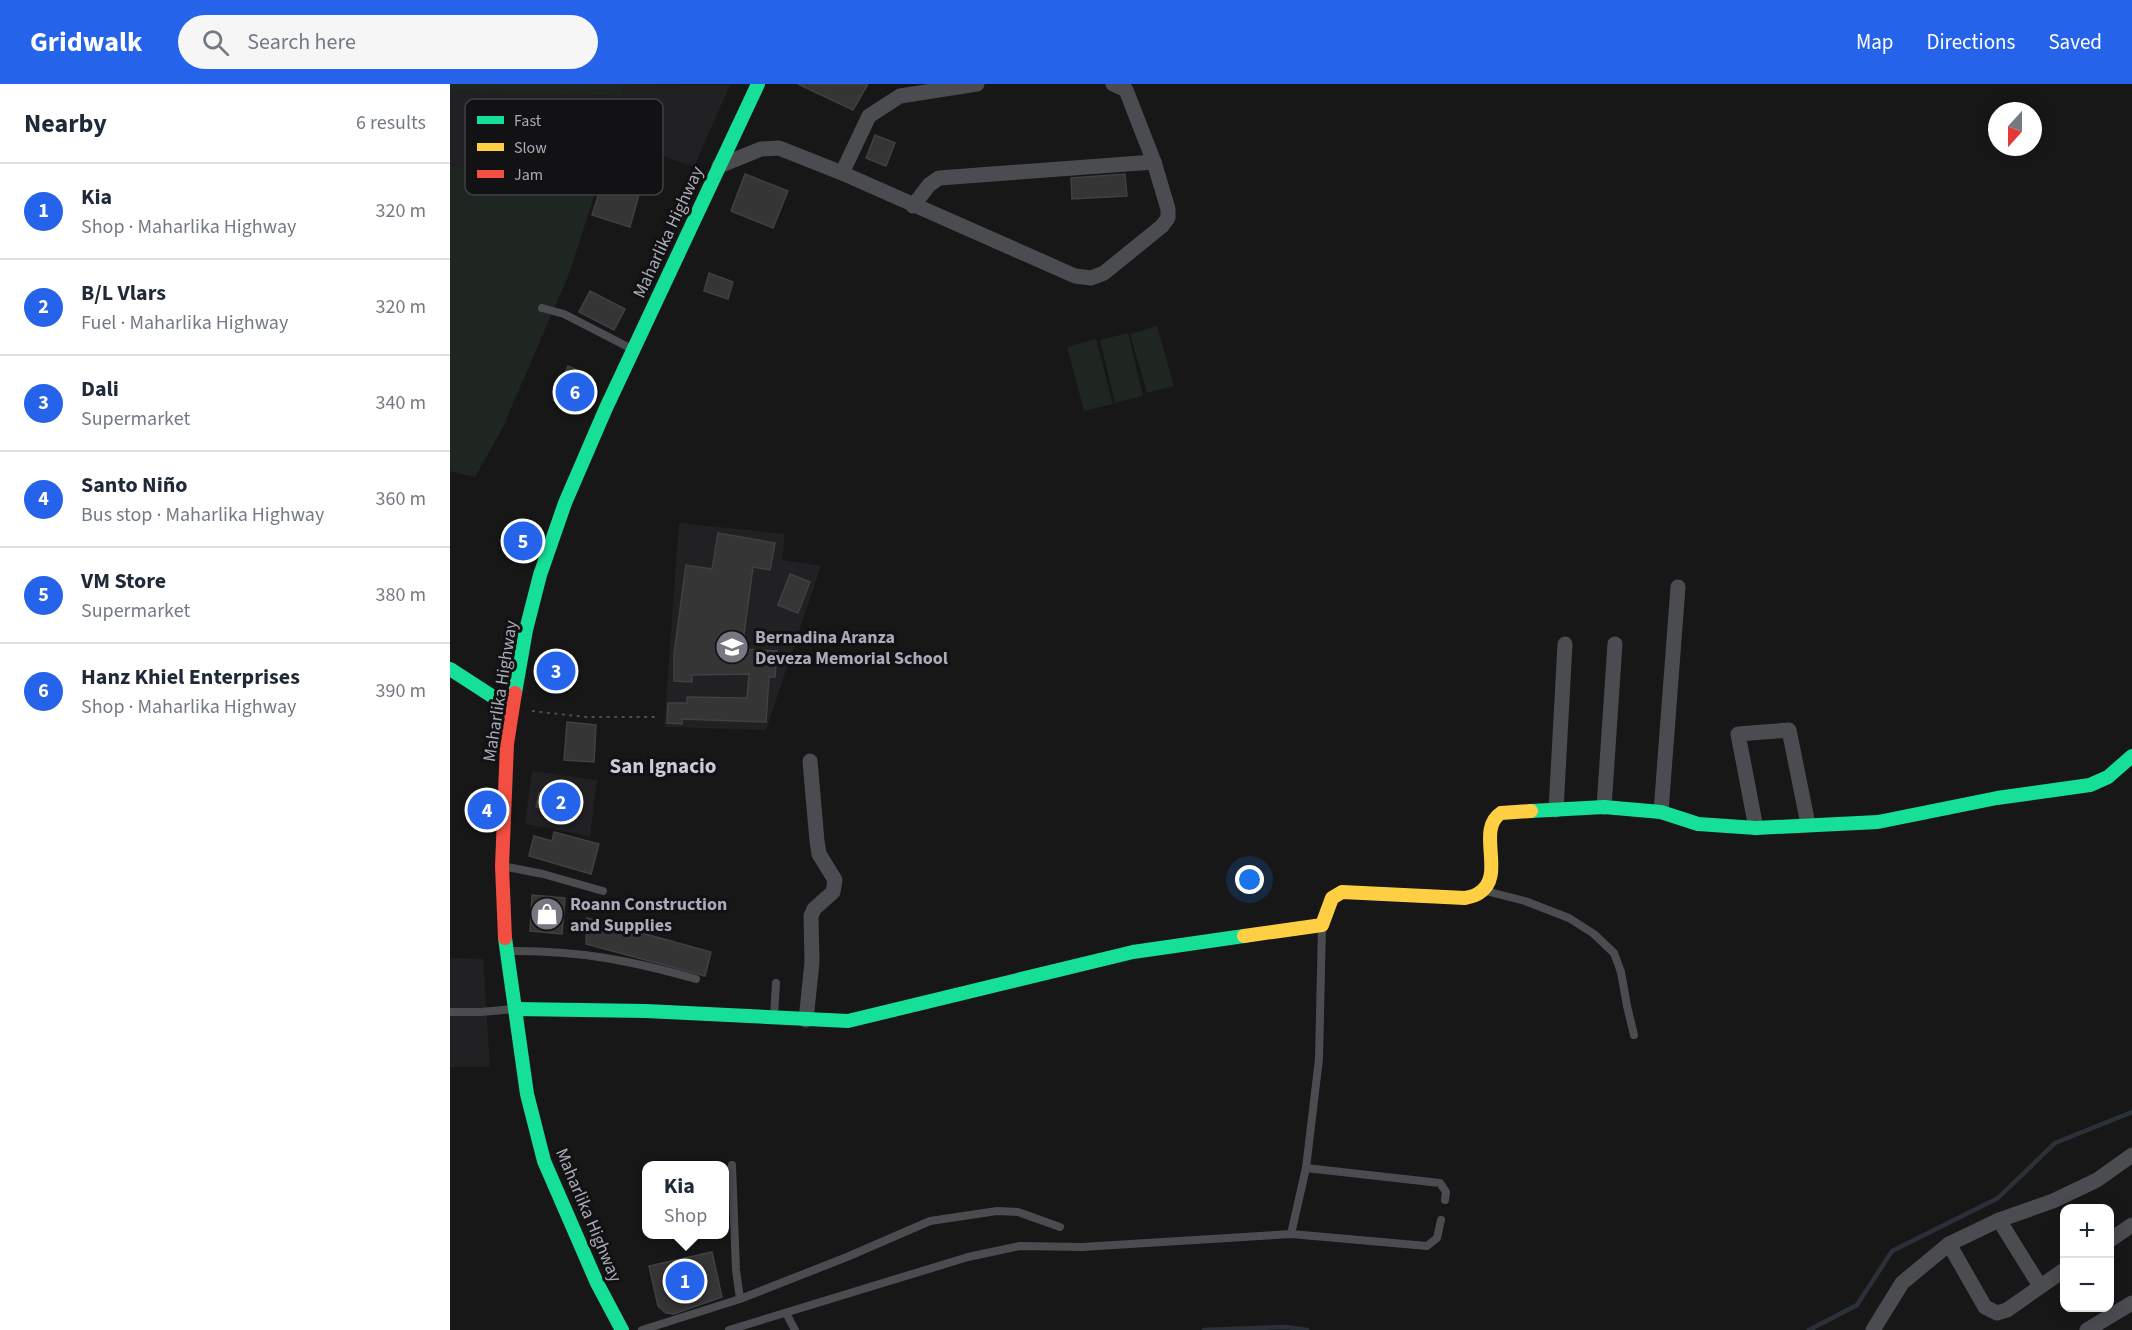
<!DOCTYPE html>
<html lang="en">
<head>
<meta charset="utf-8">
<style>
  :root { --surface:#fff; --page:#f6f6f7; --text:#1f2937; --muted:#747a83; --line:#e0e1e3; --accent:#2563eb }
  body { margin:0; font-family:"Source Sans 3",sans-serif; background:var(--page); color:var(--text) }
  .controls { position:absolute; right:18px; bottom:18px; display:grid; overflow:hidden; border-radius:12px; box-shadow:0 3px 15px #0003 }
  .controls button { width:54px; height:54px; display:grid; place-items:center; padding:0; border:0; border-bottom:2px solid var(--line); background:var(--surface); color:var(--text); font:30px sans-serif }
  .compass { position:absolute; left:1538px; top:18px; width:54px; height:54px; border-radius:50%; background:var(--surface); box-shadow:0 3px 15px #0003; rotate:201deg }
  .you { position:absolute; left:800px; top:796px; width:21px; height:21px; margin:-15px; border:4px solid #fff; border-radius:50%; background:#1a73e8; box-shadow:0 0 0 9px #1a73e833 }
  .badge { display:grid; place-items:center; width:39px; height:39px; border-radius:50%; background:var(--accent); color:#fff; font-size:20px; font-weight:700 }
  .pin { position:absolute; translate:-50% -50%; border:3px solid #fff; box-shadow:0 2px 6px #0006 }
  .popup { position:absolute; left:192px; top:1077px; width:87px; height:78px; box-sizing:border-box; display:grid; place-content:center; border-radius:12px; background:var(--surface); filter:drop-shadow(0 2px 4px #0005); font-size:20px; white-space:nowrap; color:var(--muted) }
  .popup b { font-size:22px; color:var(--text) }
  .popup::after { content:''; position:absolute; left:50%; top:100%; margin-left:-12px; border:12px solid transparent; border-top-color:var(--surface) }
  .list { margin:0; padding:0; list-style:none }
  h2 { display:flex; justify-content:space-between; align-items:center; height:78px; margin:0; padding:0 24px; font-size:26px }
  h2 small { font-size:20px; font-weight:400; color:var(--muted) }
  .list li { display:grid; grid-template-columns:39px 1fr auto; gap:18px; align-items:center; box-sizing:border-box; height:96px; padding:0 24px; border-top:2px solid var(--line) }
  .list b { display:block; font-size:22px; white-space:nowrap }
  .list p { margin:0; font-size:20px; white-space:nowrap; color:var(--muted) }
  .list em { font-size:20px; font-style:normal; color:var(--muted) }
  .icon { flex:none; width:33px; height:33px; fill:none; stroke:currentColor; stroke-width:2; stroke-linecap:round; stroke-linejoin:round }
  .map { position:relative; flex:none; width:1682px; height:1246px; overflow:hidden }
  header { display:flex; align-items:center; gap:36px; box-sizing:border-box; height:84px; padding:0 30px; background:var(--accent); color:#fff }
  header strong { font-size:28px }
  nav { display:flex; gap:33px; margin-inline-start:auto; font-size:21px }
  .search { width:420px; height:54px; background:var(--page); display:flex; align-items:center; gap:15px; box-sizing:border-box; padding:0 21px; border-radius:33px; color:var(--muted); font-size:22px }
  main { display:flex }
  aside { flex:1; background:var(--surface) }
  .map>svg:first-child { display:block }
  .built { fill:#212123 }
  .green { fill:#1f2621 }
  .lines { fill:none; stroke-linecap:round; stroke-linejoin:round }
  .stream { stroke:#2b3039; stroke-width:4.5 }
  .building { fill:#353536; stroke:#404043; stroke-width:1.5 }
  .path { stroke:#4d4d52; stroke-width:2; stroke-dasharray:3 4.5; stroke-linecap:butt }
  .lane { stroke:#4b4c50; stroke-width:8 }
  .street { stroke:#4b4c50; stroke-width:15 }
  .fast { stroke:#16e098; stroke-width:14 }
  .slow { stroke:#ffcf43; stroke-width:14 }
  .jam { stroke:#f24e42; stroke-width:14 }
  .labels { text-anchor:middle; stroke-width:6; stroke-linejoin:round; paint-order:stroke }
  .street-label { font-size:18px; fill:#a9abb8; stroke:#121113 }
  .poi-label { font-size:18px; font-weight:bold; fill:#a9abb8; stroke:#121113; text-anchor:start }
  .quarter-label { font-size:21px; font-weight:bold; fill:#cacbd4; stroke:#121113 }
  .key { fill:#121113; stroke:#3f3f45; stroke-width:1.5 }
  .key-label { font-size:16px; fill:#a9abb8 }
</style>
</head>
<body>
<header>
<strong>Gridwalk</strong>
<div class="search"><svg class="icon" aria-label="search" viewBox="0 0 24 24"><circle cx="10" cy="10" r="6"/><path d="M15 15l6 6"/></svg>Search here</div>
<nav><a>Map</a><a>Directions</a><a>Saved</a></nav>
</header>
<main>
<aside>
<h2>Nearby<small>6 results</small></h2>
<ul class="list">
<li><span class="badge">1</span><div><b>Kia</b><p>Shop · Maharlika Highway</p></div><em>320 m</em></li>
<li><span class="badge">2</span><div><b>B/L Vlars</b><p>Fuel · Maharlika Highway</p></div><em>320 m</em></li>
<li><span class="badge">3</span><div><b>Dali</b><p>Supermarket</p></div><em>340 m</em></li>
<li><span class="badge">4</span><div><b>Santo Niño</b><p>Bus stop · Maharlika Highway</p></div><em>360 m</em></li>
<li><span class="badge">5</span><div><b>VM Store</b><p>Supermarket</p></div><em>380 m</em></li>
<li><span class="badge">6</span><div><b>Hanz Khiel Enterprises</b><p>Shop · Maharlika Highway</p></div><em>390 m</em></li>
</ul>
</aside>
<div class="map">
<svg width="1682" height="1246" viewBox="0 0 1682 1246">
  <rect width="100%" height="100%" fill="#171717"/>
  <g class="built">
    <polygon points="174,0 280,1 244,83 165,55 151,91 77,96 0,82 0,7 172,12"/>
    <polygon points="229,439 335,450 332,476 371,482 316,646 214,643"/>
    <polygon points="82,687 147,696 140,752 75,740"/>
    <polygon points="0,874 33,875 40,983 0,983"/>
  </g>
  <g class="green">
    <polygon points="0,0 174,0 172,12 0,7"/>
    <polygon points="0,82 77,96 151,91 119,190 52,345 25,393 0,387"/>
    <polygon points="707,242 724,302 697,309 680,250"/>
    <polygon points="678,249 693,312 665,319 650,256"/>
    <polygon points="646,255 663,320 634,327 617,263"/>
  </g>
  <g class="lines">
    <g class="stream">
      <polyline points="754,1246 836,1243 857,1246"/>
      <polyline points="1359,1246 1407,1221 1442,1167 1548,1114 1605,1059 1682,1028"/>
    </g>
  </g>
  <g class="building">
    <polygon points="348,0 418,0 403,26"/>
    <polygon points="425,51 445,59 436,82 416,74"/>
    <polygon points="295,90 338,107 323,144 281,127"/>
    <polygon points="675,90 677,112 622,115 621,94"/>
    <polygon points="151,103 189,110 180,143 142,131"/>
    <polygon points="259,189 283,198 278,215 254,207"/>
    <polygon points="140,207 175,225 164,246 129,228"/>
    <polygon points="118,282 142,293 126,327 103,316"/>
    <polygon points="268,449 325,459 320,486 303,483 292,565 327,567 325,593 319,593 316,638 232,635 232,640 217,639 218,619 237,619 237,613 297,614 299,590 242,591 242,598 224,597 224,570 236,481 262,485"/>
    <polygon points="340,490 360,498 348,529 328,521"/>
    <polygon points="117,638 146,641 144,678 114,676"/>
    <polygon points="89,709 116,714 113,728 86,723"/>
    <polygon points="104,748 149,760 141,790 79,772 84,752 102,757"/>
    <polygon points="82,811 115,814 112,850 80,847"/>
    <polygon points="137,834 261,868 255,892 136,860"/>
    <polygon points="262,1168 272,1213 224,1230 216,1229 208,1222 199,1182"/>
  </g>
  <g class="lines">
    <polyline class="path" points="82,627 136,633 207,633"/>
    <g class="lane">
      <polyline points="92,224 114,230 182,265"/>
      <polyline points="57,783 93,790 153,807"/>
      <polyline points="1036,807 1075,817 1119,834 1144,850 1164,869 1171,888 1177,922 1184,951"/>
      <path d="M57,867C127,866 179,876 246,895"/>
      <polyline points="0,928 31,928 64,925"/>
      <polyline points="324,932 326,899"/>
      <polyline points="282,1081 286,1186 290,1215"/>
      <polyline points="856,1084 990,1099 996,1108 995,1116"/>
      <polyline points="841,1150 856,1084 869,975 872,842"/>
      <polyline points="336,1229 345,1246"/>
      <polyline points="192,1246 290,1215 397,1173 480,1137 547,1127 568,1128 610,1143"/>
      <polyline points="279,1246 518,1173 570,1162 632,1163 841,1150 977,1162 987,1154 991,1136"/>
    </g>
    <g class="street">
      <polyline points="269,82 311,65 329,64 392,89 625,192 641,194 654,189 712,142 718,134 718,125 704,78 676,6 663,0"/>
      <polyline points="392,89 419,32 450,12 527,0"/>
      <polyline points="463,122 479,101 489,94 704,78"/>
      <polyline points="1154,723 1165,560"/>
      <polyline points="1106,726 1115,560"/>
      <polyline points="1211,728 1228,503"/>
      <polyline points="1306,744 1288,650 1339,646 1358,740"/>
      <polyline points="356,936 362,878 361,832 364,825 383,808 385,796 369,770 367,757 360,677"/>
      <polyline points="1549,1136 1590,1202"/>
      <polyline points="1660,1156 1682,1141"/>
      <polyline points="1499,1160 1535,1223 1547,1229 1557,1226 1614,1186"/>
      <polyline points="1423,1246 1452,1199 1499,1160 1549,1136 1603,1117 1647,1096 1682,1071"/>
      <polyline points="1637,1246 1682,1219"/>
    </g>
    <g class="fast">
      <polyline points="0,585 62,625"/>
      <polyline points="65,609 76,546 90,491 115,419 156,324 308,0"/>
      <polyline points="1081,727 1154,723 1211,728 1248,740 1306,744 1428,738 1547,714 1640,701 1658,693 1682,672"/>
      <polyline points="55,854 77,1010 94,1077 147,1199 172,1246"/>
      <polyline points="66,925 196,927 398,937 683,868 794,852"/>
    </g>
    <path class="slow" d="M794,852L872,841L882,814L892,808L1015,814C1019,813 1025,812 1029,809C1057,792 1025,746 1051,729L1081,727"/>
    <polyline class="jam" points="55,854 52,782 57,660 65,609"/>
  </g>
  <defs>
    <symbol id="school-disc" viewBox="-11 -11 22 22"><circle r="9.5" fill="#767780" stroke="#121113"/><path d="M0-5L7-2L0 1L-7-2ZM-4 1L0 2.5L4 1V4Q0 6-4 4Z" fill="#fff"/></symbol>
    <symbol id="shop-disc" viewBox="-11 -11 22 22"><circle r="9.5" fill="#767780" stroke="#121113"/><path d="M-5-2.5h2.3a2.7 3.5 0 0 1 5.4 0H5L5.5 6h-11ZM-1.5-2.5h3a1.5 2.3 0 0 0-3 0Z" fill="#fff"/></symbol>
  </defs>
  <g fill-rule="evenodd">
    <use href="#school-disc" x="263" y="544" width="38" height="38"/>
    <use href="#shop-disc" x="78" y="811" width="38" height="38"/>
  </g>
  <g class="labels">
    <g class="street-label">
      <text transform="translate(218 148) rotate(-65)" y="6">Maharlika Highway</text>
      <text transform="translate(50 607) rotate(-81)" y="6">Maharlika Highway</text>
      <text transform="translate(139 1131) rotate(67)" y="6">Maharlika Highway</text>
    </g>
    <g class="poi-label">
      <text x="305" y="559">Bernadina Aranza<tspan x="305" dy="21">Deveza Memorial School</tspan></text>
      <text x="120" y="826">Roann Construction<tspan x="120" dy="21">and Supplies</tspan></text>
    </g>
    <g class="quarter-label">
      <text x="213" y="689">San Ignacio</text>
    </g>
  </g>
  <rect x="15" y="15" width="198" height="96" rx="9" class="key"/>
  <rect x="27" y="32" width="27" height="8" fill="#16e098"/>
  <rect x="27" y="59" width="27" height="8" fill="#ffcf43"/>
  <rect x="27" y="86" width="27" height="8" fill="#f24e42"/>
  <g class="key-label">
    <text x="64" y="42">Fast</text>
    <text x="64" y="69">Slow</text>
    <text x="64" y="96">Jam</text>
  </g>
</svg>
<div class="controls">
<button>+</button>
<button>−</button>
</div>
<svg class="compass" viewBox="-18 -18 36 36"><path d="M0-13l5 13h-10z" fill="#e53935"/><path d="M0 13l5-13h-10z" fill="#747a83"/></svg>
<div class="you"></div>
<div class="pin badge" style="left:235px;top:1197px">1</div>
<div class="popup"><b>Kia</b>Shop</div>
<div class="pin badge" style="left:111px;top:718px">2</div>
<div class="pin badge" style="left:106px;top:587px">3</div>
<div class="pin badge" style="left:37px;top:726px">4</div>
<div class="pin badge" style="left:73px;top:457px">5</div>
<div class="pin badge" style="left:125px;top:308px">6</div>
</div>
</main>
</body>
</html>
